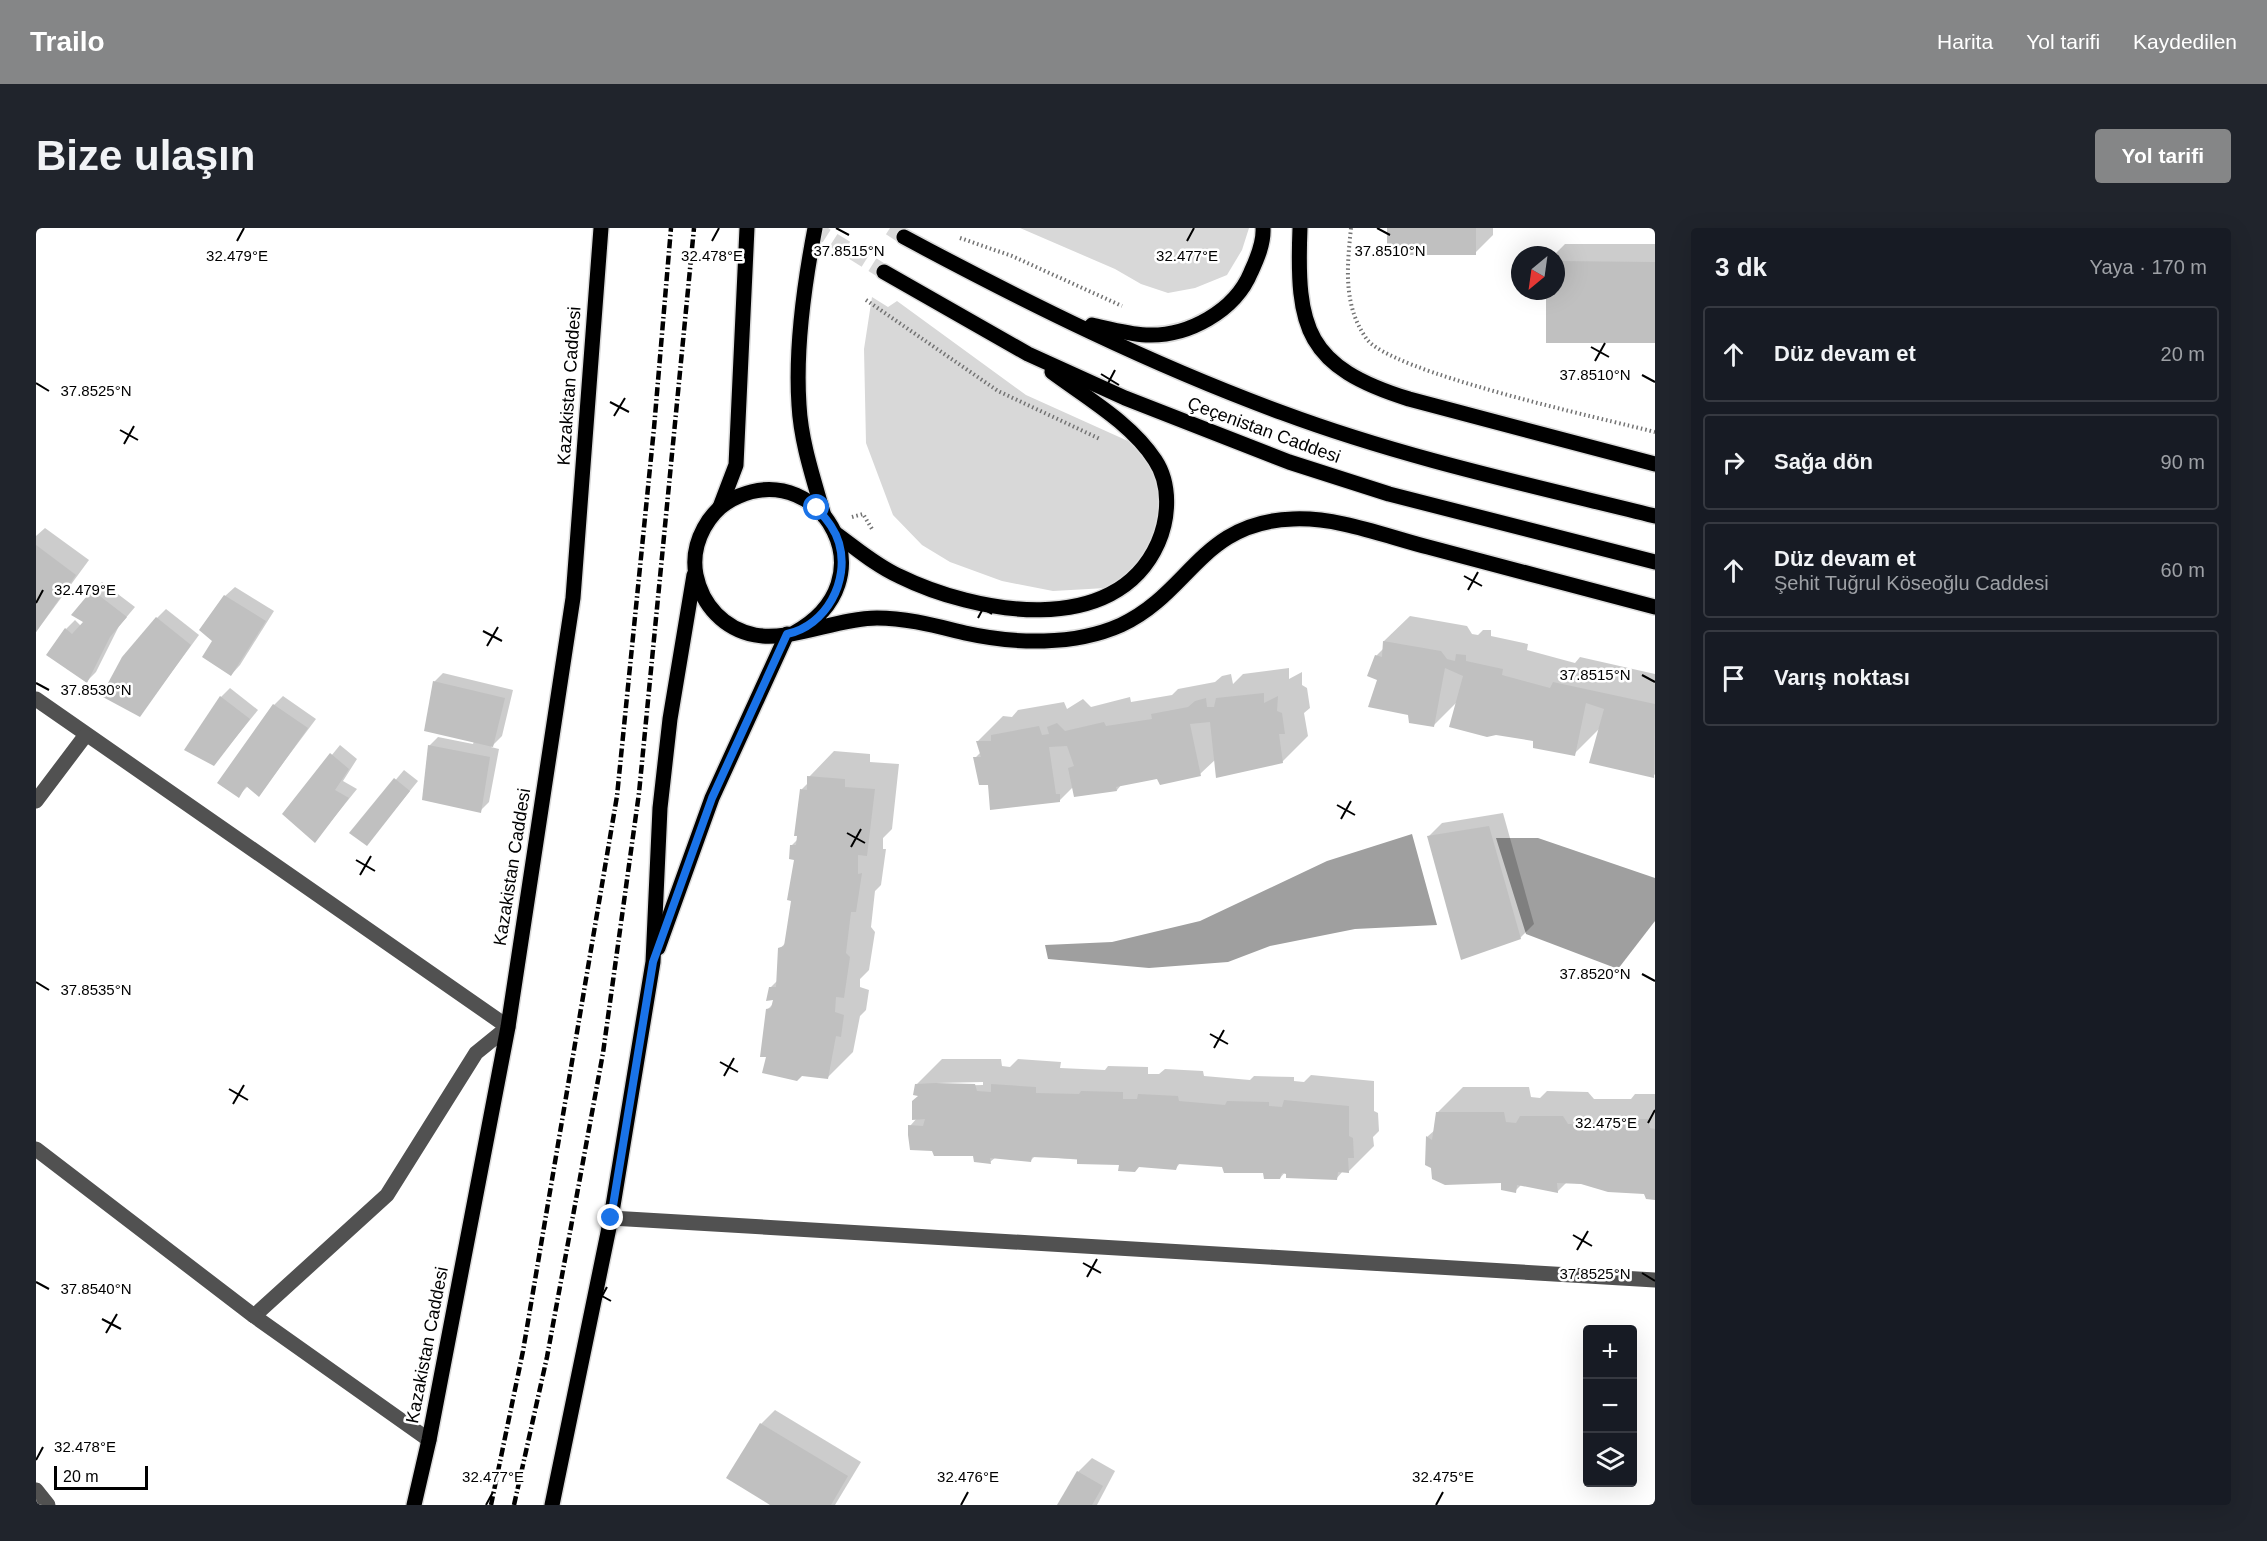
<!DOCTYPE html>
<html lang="tr">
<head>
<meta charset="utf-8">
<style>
  :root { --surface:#171b24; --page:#20242c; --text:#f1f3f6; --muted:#9ea1a6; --line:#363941; --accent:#858687 }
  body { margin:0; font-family:Arial,sans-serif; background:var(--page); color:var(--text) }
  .controls { position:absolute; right:18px; bottom:18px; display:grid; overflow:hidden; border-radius:6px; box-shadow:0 6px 24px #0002 }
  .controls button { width:54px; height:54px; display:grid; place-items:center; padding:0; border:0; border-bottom:2px solid var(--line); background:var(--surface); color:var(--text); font:30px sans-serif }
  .compass { position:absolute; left:1475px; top:18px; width:54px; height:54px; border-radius:50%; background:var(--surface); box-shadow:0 6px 24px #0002; rotate:209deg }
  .scale { position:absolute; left:18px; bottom:15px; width:94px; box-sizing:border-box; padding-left:6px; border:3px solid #000; border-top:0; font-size:16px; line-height:21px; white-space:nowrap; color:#000; -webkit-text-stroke:4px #fff; paint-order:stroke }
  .stop { position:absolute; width:18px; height:18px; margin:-14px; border:4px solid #1a73e8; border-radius:50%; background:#fff }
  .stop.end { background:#1a73e8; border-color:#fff; box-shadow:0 2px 6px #0008 }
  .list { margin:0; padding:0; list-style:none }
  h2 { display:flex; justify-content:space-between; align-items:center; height:78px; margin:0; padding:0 24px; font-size:26px }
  h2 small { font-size:20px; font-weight:400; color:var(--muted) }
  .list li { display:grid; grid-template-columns:39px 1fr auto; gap:18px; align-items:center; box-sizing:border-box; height:96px; margin:0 12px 12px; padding:0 12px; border:2px solid var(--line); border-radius:6px }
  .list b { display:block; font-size:22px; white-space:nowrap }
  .list p { margin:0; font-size:20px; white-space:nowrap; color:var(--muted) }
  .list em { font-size:20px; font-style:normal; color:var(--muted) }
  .icon { flex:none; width:33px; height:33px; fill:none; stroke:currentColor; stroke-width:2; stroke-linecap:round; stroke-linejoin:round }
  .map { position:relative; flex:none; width:1619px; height:1277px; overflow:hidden; border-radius:6px }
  header { display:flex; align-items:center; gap:36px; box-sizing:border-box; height:84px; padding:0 30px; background:var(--accent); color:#fff }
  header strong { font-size:28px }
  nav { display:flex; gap:33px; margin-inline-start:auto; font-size:21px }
  .intro { display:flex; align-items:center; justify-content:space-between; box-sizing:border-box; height:144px; padding:0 36px }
  h1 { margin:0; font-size:42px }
  .button { padding:15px 27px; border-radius:6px; background:var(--accent); color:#fff; font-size:21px; font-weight:700 }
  main { display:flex; gap:36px; padding:0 36px }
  aside { flex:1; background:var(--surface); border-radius:6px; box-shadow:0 6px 24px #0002 }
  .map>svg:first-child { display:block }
  .green { fill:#d8d8d8 }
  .water { fill:#9f9f9f }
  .shadow { fill:#0003; fill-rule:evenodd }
  .building { fill:#c0c0c0 }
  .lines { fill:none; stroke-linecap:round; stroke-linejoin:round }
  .major-tunnel { stroke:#d9d9d9; stroke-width:15; stroke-dasharray:15 8; stroke-linecap:butt }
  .major-casing { stroke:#dbdbdb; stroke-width:18 }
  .path { stroke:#737373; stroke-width:4; stroke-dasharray:1.5 3; stroke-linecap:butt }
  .minor { stroke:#515151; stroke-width:15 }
  .major { stroke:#000; stroke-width:15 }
  .rail { stroke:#000; stroke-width:4.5; stroke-dasharray:9 3 1.5 3; stroke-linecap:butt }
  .route { stroke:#1a73e8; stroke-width:8 }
  .ticks { fill:none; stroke:#000; stroke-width:2 }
  .labels { text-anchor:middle; stroke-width:5; stroke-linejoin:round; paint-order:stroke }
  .street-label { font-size:18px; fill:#000; stroke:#fff }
  .ticks-label { font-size:15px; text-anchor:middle; fill:#000; stroke:#fff; stroke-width:5; stroke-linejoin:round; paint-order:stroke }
</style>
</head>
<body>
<header>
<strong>Trailo</strong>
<nav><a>Harita</a><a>Yol tarifi</a><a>Kaydedilen</a></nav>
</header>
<div class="intro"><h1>Bize ulaşın</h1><a class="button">Yol tarifi</a></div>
<main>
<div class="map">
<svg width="1619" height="1277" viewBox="0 0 1619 1277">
  <rect width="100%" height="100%" fill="#fff"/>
  <g class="green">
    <polygon points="984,0 1213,0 1206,22 1191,47 1159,60 1132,65 1105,56 1079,41"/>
    <polygon points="836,69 852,79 861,73 990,167 1092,213 1116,236 1135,263 1121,326 1070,360 1017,363 966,353 914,334 886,317 857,287 830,215 828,121"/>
  </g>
  <g class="water">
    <polygon points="1376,606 1401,697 1319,701 1234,718 1192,734 1113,740 1012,731 1009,717 1076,714 1164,693 1291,633"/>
    <polygon points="1460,610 1502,610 1619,650 1619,693 1582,741 1490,706"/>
  </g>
  <g class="shadow">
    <polygon points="1352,0 1457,0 1457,7 1439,25"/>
    <polygon points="1529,16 1619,16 1619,114 1511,63 1520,63 1518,27"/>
    <polygon points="9,300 53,332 0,404 0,308"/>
    <polygon points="66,354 99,379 83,398 60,444 51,453 30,401 39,392 45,398 49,394 57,363"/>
    <polygon points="199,359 238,383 204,437 195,447 178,412 189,368"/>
    <polygon points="130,381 163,407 104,487 121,390"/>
    <polygon points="1374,388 1431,398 1436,406 1442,407 1447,402 1455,402 1455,408 1492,416 1491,422 1539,435 1544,429 1619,446 1619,547 1564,500 1538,526 1422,473 1398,497 1374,486 1342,451 1340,428 1348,420 1348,413"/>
    <polygon points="1253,440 1253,451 1266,444 1266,457 1271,460 1274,480 1268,485 1272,508 1246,534 1180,531 1164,546 1122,549 1086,556 1081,562 1037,559 1023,573 953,556 939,530 945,524 941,514 967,488 976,489 982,482 1028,474 1031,481 1047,471 1055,479 1094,469 1095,474 1136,467 1142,461 1179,454 1186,448 1195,446 1197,456 1207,446"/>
    <polygon points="407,445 477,462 466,508 455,519 463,521 453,574 444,583 393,518 402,509 437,516 438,513 398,454"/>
    <polygon points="194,460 222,482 178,536 185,469"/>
    <polygon points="247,468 280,491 223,567 212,558 202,568 238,477"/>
    <polygon points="304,517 321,531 307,553 321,561 279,613 248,586"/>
    <polygon points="798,523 834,526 834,534 863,536 856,601 847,610 847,621 850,621 845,657 839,663 835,699 839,704 833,742 824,751 824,759 833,762 830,782 824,788 817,824 792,849 732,828 732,781 738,775 734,760 742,752 744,721 750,714 757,672 760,630 755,618 762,611 763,606 759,606 766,561 773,554 773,549"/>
    <polygon points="368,542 382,553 331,616 315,605"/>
    <polygon points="1467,585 1498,696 1484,710 1392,609 1406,595"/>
    <path d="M906,831H965L966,838L974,839L982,831L1025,834L1024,840L1069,842L1072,838L1112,839V846H1123L1129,841L1167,843L1168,848L1214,852L1218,848L1258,849V853L1268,854L1275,847L1338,853V883L1342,885L1343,903L1337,909L1338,918L1312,944L1307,943L1300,951L1251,942L1244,950L1229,943L1145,934L1140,940L999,928L994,933L960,929L954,934L939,927L897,921L874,898L881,890L885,866L880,857ZM947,854V857L901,858V855Z"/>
    <polygon points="1427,859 1493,859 1495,869 1504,870 1511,863 1552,864 1558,871 1595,871 1599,866 1619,866 1619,970 1609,964 1531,954 1521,964 1486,956 1479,963 1466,953 1410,956 1391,909 1400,901 1402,884"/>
    <polygon points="739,1182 825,1234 799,1277 737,1277 692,1250 725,1196"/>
    <polygon points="1056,1230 1079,1243 1061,1277 1023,1277 1042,1244"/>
  </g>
  <g class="building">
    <rect x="1351" y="0" width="89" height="27"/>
    <polygon points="1520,33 1619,34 1619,115 1510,115 1510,63 1520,63"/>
    <polygon points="0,317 40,347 0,404"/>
    <polygon points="56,362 91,389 74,409 51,455 10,427 29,400 36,406 47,394 35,387"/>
    <polygon points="188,367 230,393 195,448 166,429 176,413 163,402"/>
    <polygon points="120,389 155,417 104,489 65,468 86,429"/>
    <polygon points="1347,413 1405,423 1411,431 1419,433 1420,426 1430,427 1430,433 1467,441 1466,447 1514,460 1517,454 1619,476 1618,550 1553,535 1568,481 1550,475 1539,528 1497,520 1497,513 1460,507 1451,509 1413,499 1427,448 1409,440 1398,499 1373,495 1372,487 1332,479 1341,452 1331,448 1339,427 1346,429"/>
    <polygon points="397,453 469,470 457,519 388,503"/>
    <polygon points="1228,465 1228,475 1242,468 1241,483 1246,485 1249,506 1243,506 1247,535 1180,550 1174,494 1154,496 1165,548 1124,557 1121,551 1080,559 1081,563 1038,569 1032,540 1038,538 1031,518 1013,519 1020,566 1024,566 1024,574 954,582 952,557 943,557 937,529 945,529 940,513 955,513 955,507 1003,498 1006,507 1013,506 1011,499 1021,495 1029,503 1068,494 1070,498 1116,491 1115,486 1152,479 1159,473 1170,470 1171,479 1178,479 1180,470"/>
    <polygon points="184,468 214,491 178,538 148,522"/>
    <polygon points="237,476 272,500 223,569 210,558 203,570 181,555"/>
    <polygon points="392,517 454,529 445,585 386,572"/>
    <polygon points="294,525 313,541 299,562 313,570 279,615 246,586"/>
    <polygon points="771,548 809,551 809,559 839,561 831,628 822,627 822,646 826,645 820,684 815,684 810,725 814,729 808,770 800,769 799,784 808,787 805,809 800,808 792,851 766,848 761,853 726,845 730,829 724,829 730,781 735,780 737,772 730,773 733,759 740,759 742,720 748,718 755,673 751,672 758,632 753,631 754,617 760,617 761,608 758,608 764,561 771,562"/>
    <polygon points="358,550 374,563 331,618 313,605"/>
    <polygon points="1453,598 1485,711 1425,732 1391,608"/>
    <polygon points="900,855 939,856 941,863 955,864 955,856 1000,859 1000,865 1043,866 1045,863 1087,864 1087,871 1101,871 1102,866 1142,868 1143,873 1189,877 1191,873 1233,874 1233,878 1246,879 1248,872 1313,878 1313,908 1317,910 1318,930 1312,930 1313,945 1302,944 1301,952 1250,950 1250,946 1246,945 1244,951 1228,951 1227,945 1188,945 1186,939 1142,936 1140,942 1103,939 1099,944 1082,943 1083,937 1041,936 1041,931 996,929 995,934 954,930 955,936 938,934 937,928 898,928 896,923 874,922 872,907 872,897 887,898 889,891 876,892 876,873 882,868 877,867 879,856"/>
    <polygon points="1400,884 1468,884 1470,894 1480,895 1484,888 1527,888 1532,896 1569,895 1572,891 1612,891 1614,900 1619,901 1619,972 1610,971 1608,966 1572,964 1545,956 1521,955 1522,965 1481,957 1480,965 1465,962 1465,955 1409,957 1396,951 1395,940 1389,937 1390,908 1396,912"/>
    <polygon points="724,1195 812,1248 795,1277 734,1277 690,1250"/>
    <polygon points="1041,1243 1067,1258 1056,1277 1021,1277"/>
  </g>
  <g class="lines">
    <g class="major-tunnel">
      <polyline points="778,0 848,44"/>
      <polyline points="854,0 868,9"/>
    </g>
    <defs>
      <g id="major">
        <path d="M779,0C768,57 759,119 763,177C765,215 778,252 788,288"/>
        <path d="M1264,0C1260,101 1270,139 1373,171L1619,236"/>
        <path d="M868,9C991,75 1116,137 1247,185C1368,230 1494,257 1619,288"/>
        <polyline points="848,44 992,126 1089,170 1253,234 1353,266 1619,334"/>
        <path d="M1056,97C1074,101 1092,106 1110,107C1152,109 1199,83 1215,44C1221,31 1228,15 1227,0"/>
        <polyline points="684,279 700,237 711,0"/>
        <path d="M799,305C820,320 839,337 863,348C938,385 1079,412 1122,315C1133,290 1135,256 1119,232C1095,195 1051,170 1016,144"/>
        <path d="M758,405C855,352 786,233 703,268C673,280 654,315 660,347C666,377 688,401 719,407C753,414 802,390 841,390C871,390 900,398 929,405C979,416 1038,418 1085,397C1154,365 1165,294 1257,291C1302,289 1349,308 1392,319C1468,339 1543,359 1619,379"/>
        <polyline points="622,720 676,570 751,406"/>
        <polyline points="378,1277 393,1212 472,799 537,370 565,0"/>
        <polyline points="516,1277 575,990 617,734 624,580 634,491 658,347"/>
      </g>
    </defs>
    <use href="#major" class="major-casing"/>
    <g class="path">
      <path d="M1315,0C1311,39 1307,77 1330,110C1352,144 1569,191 1619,204"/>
      <polyline points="924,10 976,28 1086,78"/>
      <polyline points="830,72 962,163 1064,211"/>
      <polyline points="816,289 827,286 836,301"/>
    </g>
    <g class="minor">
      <polyline points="0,471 472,799 440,825 351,967 218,1088"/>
      <polyline points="0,573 49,508"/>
      <polyline points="0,921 218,1088 393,1212"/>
      <polyline points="575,990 1619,1052"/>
      <polyline points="0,1262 12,1277"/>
    </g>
    <use href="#major" class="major"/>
    <g class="rail">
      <polyline points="455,1277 487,1123 581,568 618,200 635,0"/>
      <polyline points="478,1277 511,1129 567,825 603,565 658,0"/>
    </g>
  </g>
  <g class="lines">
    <path class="route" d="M575,990L617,734L676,570L751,406C790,398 814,353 803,315C799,301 790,291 781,280"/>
  </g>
  <path class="ticks" d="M800,0L813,7M1341,0L1354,7M201,13L208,0M676,13L683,0M1151,13L1158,0M1555,119L1573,129M1559,133L1569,115M1065,146L1083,157M1606,147L1619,154M0,155L13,163M1069,161L1079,142M574,174L593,184M578,188L589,170M84,202L102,212M88,216L98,198M1428,348L1446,358M1432,362L1442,344M0,375L7,362M938,376L956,386M942,390L952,371M447,403L466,413M451,418L462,399M1606,447L1619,454M0,455L13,462M1301,577L1319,587M1305,591L1315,573M811,605L829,615M815,619L825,601M320,632L339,643M324,647L335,628M1606,746L1619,753M0,754L13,762M1174,806L1192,816M1178,820L1188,802M684,834L702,844M688,848L698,830M193,861L212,872M197,876L208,857M1612,895L1619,882M1537,1007L1556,1018M1541,1022L1552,1003M1047,1035L1065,1045M1606,1045L1619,1053M1051,1049L1061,1031M0,1054L13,1061M557,1063L575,1073M561,1077L571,1059M66,1091L85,1101M70,1105L81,1086M0,1232L7,1219M450,1277L457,1264M925,1277L932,1264M1400,1277L1407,1264"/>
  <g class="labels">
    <g class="street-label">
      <text transform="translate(533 158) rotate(-86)" y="6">Kazakistan Caddesi</text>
      <text transform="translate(1228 202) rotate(20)" y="6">Çeçenistan Caddesi</text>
      <text transform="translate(476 639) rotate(-81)" y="6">Kazakistan Caddesi</text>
      <text transform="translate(391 1117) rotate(-79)" y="6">Kazakistan Caddesi</text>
    </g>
  </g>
  <g class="ticks-label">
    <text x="813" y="28">37.8515°N</text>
    <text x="1354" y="28">37.8510°N</text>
    <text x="201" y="33">32.479°E</text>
    <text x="676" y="33">32.478°E</text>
    <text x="1151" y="33">32.477°E</text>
    <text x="1559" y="152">37.8510°N</text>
    <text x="60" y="168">37.8525°N</text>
    <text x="49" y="367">32.479°E</text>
    <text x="1559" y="452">37.8515°N</text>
    <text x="60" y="467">37.8530°N</text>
    <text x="1559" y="751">37.8520°N</text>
    <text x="60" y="767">37.8535°N</text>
    <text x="1570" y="900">32.475°E</text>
    <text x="1559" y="1051">37.8525°N</text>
    <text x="60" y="1066">37.8540°N</text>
    <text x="49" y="1224">32.478°E</text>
    <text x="457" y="1254">32.477°E</text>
    <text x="932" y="1254">32.476°E</text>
    <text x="1407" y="1254">32.475°E</text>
  </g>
</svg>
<div class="controls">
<button>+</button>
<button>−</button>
<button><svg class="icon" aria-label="layers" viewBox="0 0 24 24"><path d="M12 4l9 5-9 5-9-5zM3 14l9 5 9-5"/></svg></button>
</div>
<svg class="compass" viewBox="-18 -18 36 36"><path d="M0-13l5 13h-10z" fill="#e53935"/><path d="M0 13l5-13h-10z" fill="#9ea1a6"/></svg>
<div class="scale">20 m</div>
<div class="stop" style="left:781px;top:280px"></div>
<div class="stop end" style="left:575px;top:990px"></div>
</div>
<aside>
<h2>3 dk<small>Yaya · 170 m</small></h2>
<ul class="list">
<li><svg class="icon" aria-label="ahead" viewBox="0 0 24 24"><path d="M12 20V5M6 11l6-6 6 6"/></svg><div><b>Düz devam et</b></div><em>20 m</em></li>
<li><svg class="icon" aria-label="right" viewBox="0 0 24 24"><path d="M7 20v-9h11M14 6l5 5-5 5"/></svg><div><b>Sağa dön</b></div><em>90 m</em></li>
<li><svg class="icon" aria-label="ahead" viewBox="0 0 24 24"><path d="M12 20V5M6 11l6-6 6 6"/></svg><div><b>Düz devam et</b><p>Şehit Tuğrul Köseoğlu Caddesi</p></div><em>60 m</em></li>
<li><svg class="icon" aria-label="arrive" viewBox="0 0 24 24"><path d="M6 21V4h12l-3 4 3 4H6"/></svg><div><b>Varış noktası</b></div></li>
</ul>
</aside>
</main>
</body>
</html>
